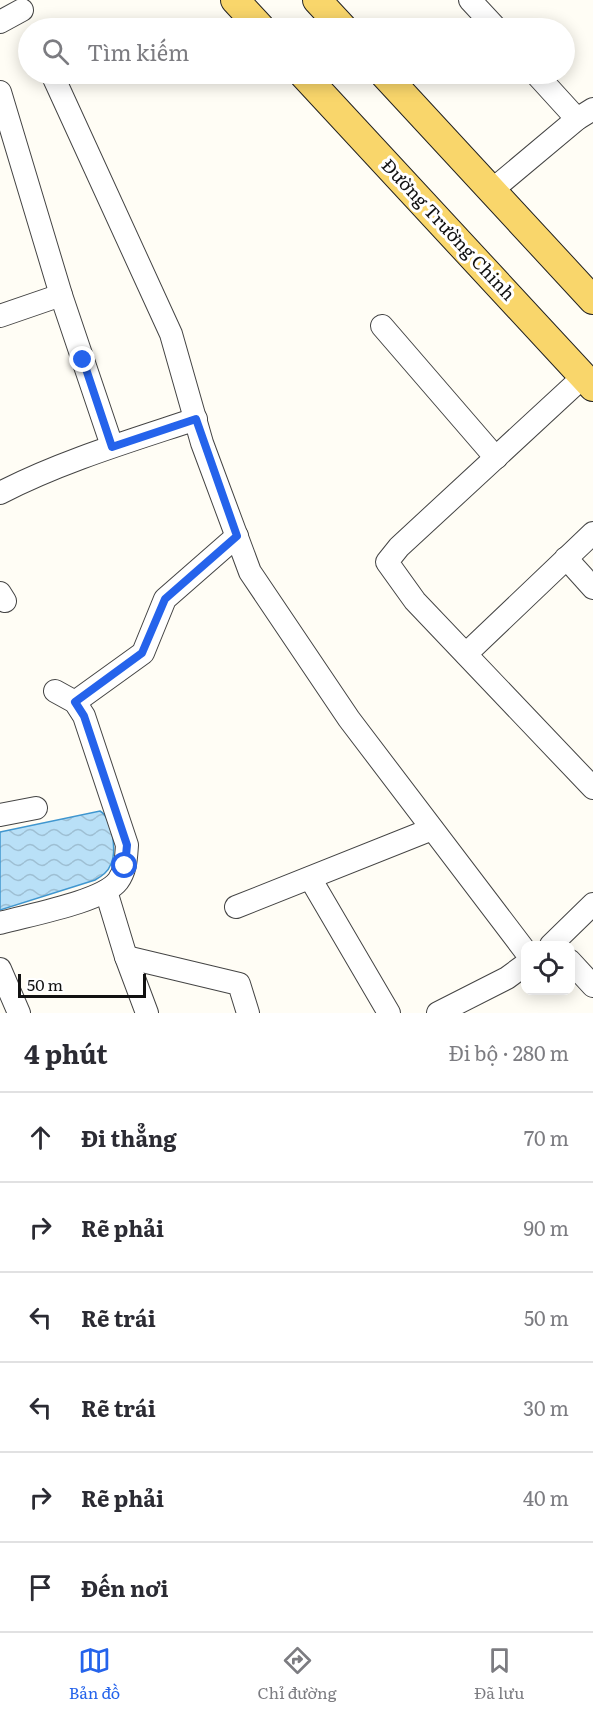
<!DOCTYPE html>
<html lang="vi">
<head>
<meta charset="utf-8">
<style>
  :root { --surface:#fff; --page:#f7f7f7; --text:#2b2b33; --muted:#7c7c81; --line:#e1e1e2; --accent:#2563eb }
  body { margin:0; font-family:Literata,serif; background:var(--page); color:var(--text) }
  .controls { position:absolute; right:18px; bottom:18px; display:grid; overflow:hidden; border-radius:12px; box-shadow:0 3px 15px #0003 }
  .controls button { width:54px; height:54px; display:grid; place-items:center; padding:0; border:0; border-bottom:2px solid var(--line); background:var(--surface); color:var(--text); font:30px sans-serif }
  .scale { position:absolute; left:18px; bottom:15px; width:128px; box-sizing:border-box; padding-left:6px; border:3px solid #111; border-top:0; font-size:16px; line-height:21px; white-space:nowrap; color:#111; -webkit-text-stroke:4px #fff; paint-order:stroke }
  .stop { position:absolute; width:18px; height:18px; margin:-14px; border:4px solid #2563eb; border-radius:50%; background:#fff }
  .stop.end { background:#2563eb; border-color:#fff; box-shadow:0 2px 6px #0008 }
  .list { margin:0; padding:0; list-style:none }
  h2 { display:flex; justify-content:space-between; align-items:center; height:78px; margin:0; padding:0 24px; font-size:26px }
  h2 small { font-size:20px; font-weight:400; color:var(--muted) }
  .list li { display:grid; grid-template-columns:39px 1fr auto; gap:18px; align-items:center; box-sizing:border-box; height:90px; padding:0 24px; border-top:2px solid var(--line) }
  .list b { display:block; font-size:22px; white-space:nowrap }
  .list em { font-size:20px; font-style:normal; color:var(--muted) }
  .icon { flex:none; width:33px; height:33px; fill:none; stroke:currentColor; stroke-width:2; stroke-linecap:round; stroke-linejoin:round }
  .map { position:relative; flex:none; width:593px; height:1013px; overflow:hidden }
  .search { position:absolute; background:var(--surface); box-shadow:0 3px 15px #0003; left:18px; right:18px; top:18px; height:66px; display:flex; align-items:center; gap:15px; box-sizing:border-box; padding:0 21px; border-radius:33px; color:var(--muted); font-size:22px }
  .sheet { height:618px; background:var(--surface) }
  nav { display:flex; justify-content:space-around; align-items:center; box-sizing:border-box; height:84px; border-top:2px solid var(--line); background:var(--surface); font-size:16px; color:var(--muted) }
  nav a { display:grid; justify-items:center; gap:3px }
  nav .on { color:var(--accent) }
  .map>svg:first-child { display:block }
  .water { fill:url(#water-waves); stroke:#3f96cf; stroke-width:1.5 }
  .lines { fill:none; stroke-linecap:round; stroke-linejoin:round }
  .minor-casing { stroke:#444; stroke-width:24 }
  .major-casing { stroke:#222; stroke-width:30 }
  .minor { stroke:#fff; stroke-width:22 }
  .major { stroke:#f9d66b; stroke-width:28 }
  .route { stroke:#2563eb; stroke-width:8 }
  .labels { text-anchor:middle; stroke-width:6; stroke-linejoin:round; paint-order:stroke }
  .street-label { font-size:18px; fill:#111; stroke:#fff }
</style>
</head>
<body>
<div class="map">
<svg width="593" height="1013" viewBox="0 0 593 1013">
  <defs>
    <pattern id="water-waves" width="16" height="10" patternUnits="userSpaceOnUse" patternTransform="scale(1.5)"><rect width="16" height="10" fill="#b9e0f7"/><path d="M0 5q4-4 8 0t8 0" fill="none" stroke="#9ebfd3"/></pattern>
  </defs>
  <rect width="100%" height="100%" fill="#fffdf5"/>
  <path class="water" d="M100,811C112,818 117,850 111,864C108,872 102,876 95,880L0,910V832Z"/>
  <g class="lines">
    <defs>
      <g id="minor">
        <polyline points="470,0 496,28"/>
        <polyline points="0,22 22,10"/>
        <polyline points="52,74 171,334 202,443 250,572 349,719 526,952"/>
        <polyline points="536,74 577,119"/>
        <polyline points="0,92 61,295 112,446"/>
        <polyline points="491,191 577,119 593,109"/>
        <polyline points="0,316 61,295"/>
        <polyline points="382,326 496,458"/>
        <polyline points="583,377 399,547 387,562 415,601 593,788"/>
        <path d="M0,493C62,461 130,441 196,419"/>
        <polyline points="566,558 593,588"/>
        <polyline points="0,593 5,601"/>
        <polyline points="466,654 593,533"/>
        <polyline points="75,702 143,653 165,599 237,536"/>
        <polyline points="0,815 36,808"/>
        <polyline points="310,878 389,1013"/>
        <polyline points="106,891 126,957 147,1013"/>
        <polyline points="236,907 432,829"/>
        <path d="M0,923C28,915 102,902 118,881C126,870 126,858 127,845L84,716L75,702L55,691"/>
        <polyline points="551,945 593,904"/>
        <polyline points="126,957 239,984 248,1013"/>
        <polyline points="570,961 593,986"/>
        <polyline points="0,969 19,1013"/>
        <polyline points="438,1013 507,978 526,964"/>
      </g>
      <g id="major">
        <polyline points="235,0 261,28"/>
        <polyline points="317,0 343,28"/>
        <polyline points="303,74 593,387"/>
        <polyline points="384,74 593,300"/>
      </g>
    </defs>
    <use href="#minor" class="minor-casing"/>
    <use href="#major" class="major-casing"/>
    <use href="#minor" class="minor"/>
    <use href="#major" class="major"/>
  </g>
  <g class="lines">
    <polyline class="route" points="83,360 112,447 196,419 237,536 165,599 142,653 75,702 84,716 127,845 125,866"/>
  </g>
  <g class="labels">
    <g class="street-label">
      <text transform="translate(448 230) rotate(47)" y="6">Đường Trường Chinh</text>
    </g>
  </g>
</svg>
<div class="controls">
<button><svg class="icon" aria-label="locate" viewBox="0 0 24 24"><circle cx="12" cy="12" r="6"/><path d="M12 2v4M12 18v4M2 12h4M18 12h4"/></svg></button>
</div>
<div class="scale">50 m</div>
<div class="stop" style="left:125px;top:866px"></div>
<div class="stop end" style="left:83px;top:360px"></div>
<div class="search"><svg class="icon" aria-label="search" viewBox="0 0 24 24"><circle cx="10" cy="10" r="6"/><path d="M15 15l6 6"/></svg>Tìm kiếm</div>
</div>
<section class="sheet">
<h2>4 phút<small>Đi bộ · 280 m</small></h2>
<ul class="list">
<li><svg class="icon" aria-label="ahead" viewBox="0 0 24 24"><path d="M12 20V5M6 11l6-6 6 6"/></svg><div><b>Đi thẳng</b></div><em>70 m</em></li>
<li><svg class="icon" aria-label="right" viewBox="0 0 24 24"><path d="M7 20v-9h11M14 6l5 5-5 5"/></svg><div><b>Rẽ phải</b></div><em>90 m</em></li>
<li><svg class="icon" aria-label="left" viewBox="0 0 24 24"><path d="M17 20v-9H6M10 6l-5 5 5 5"/></svg><div><b>Rẽ trái</b></div><em>50 m</em></li>
<li><svg class="icon" aria-label="left" viewBox="0 0 24 24"><path d="M17 20v-9H6M10 6l-5 5 5 5"/></svg><div><b>Rẽ trái</b></div><em>30 m</em></li>
<li><svg class="icon" aria-label="right" viewBox="0 0 24 24"><path d="M7 20v-9h11M14 6l5 5-5 5"/></svg><div><b>Rẽ phải</b></div><em>40 m</em></li>
<li><svg class="icon" aria-label="arrive" viewBox="0 0 24 24"><path d="M6 21V4h12l-3 4 3 4H6"/></svg><div><b>Đến nơi</b></div></li>
</ul>
</section>
<nav>
<a class="on"><svg class="icon" aria-label="map" viewBox="0 0 24 24"><path d="M3 6l6-2 6 2 6-2v14l-6 2-6-2-6 2zM9 4v14M15 6v14"/></svg>Bản đồ</a>
<a><svg class="icon" aria-label="directions" viewBox="0 0 24 24"><path d="M12 3l9 9-9 9-9-9zM9 14v-3h6M13 9l2 2-2 2"/></svg>Chỉ đường</a>
<a><svg class="icon" aria-label="saved" viewBox="0 0 24 24"><path d="M7 4h10v16l-5-4-5 4z"/></svg>Đã lưu</a>
</nav>
</body>
</html>
